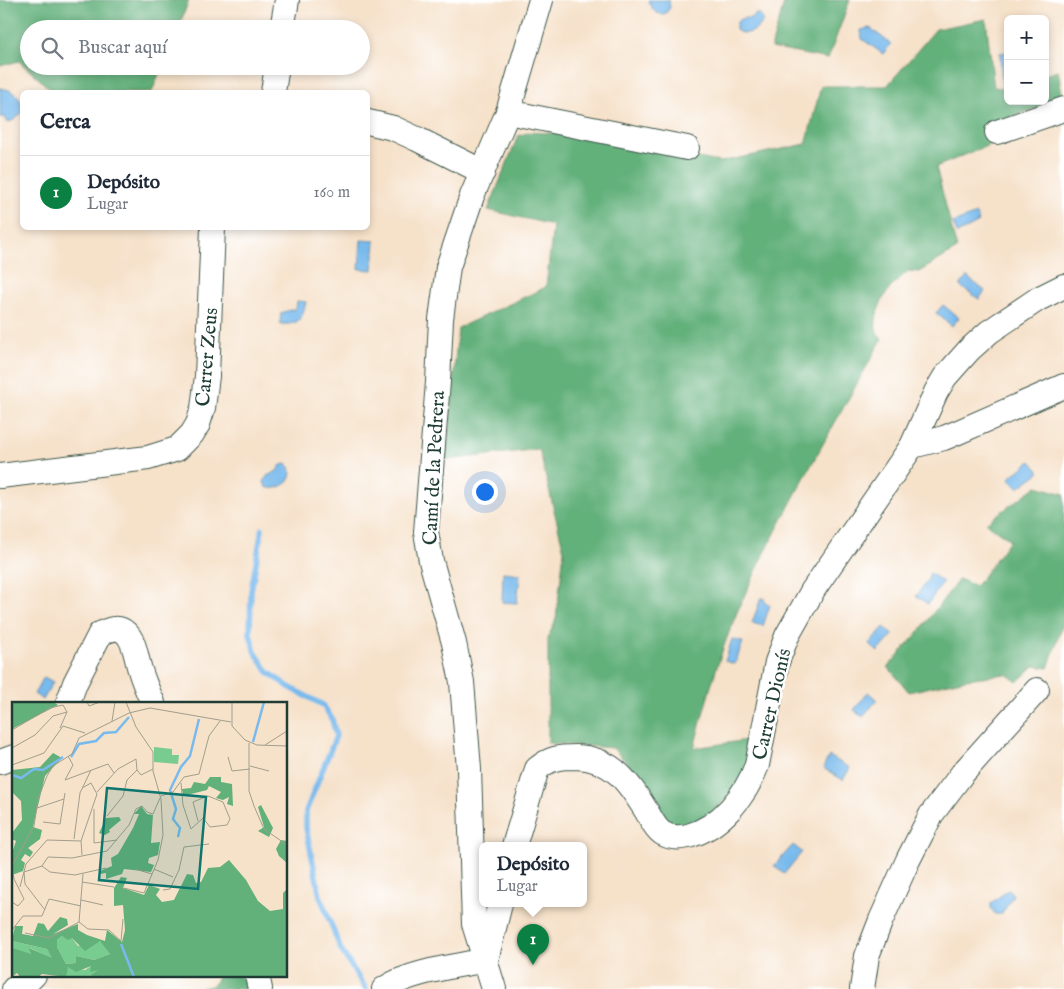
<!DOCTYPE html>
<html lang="es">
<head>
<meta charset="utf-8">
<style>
  :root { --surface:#fff; --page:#f6f6f7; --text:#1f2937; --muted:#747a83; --line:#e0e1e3; --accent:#0b8043 }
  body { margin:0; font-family:"IM FELL English",serif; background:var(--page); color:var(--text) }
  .controls { position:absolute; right:15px; top:15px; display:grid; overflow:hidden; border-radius:8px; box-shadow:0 2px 8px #0003 }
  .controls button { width:45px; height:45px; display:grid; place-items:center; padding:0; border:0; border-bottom:1px solid var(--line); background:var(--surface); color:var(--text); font:25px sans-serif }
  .you { position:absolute; left:484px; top:491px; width:18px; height:18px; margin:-12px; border:4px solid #fff; border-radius:50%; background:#1a73e8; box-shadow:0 0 0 8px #1a73e833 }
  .badge { display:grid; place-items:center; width:32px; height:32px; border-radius:50%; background:var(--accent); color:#fff; font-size:16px; font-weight:700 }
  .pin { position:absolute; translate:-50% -41px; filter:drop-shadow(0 1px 2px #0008) }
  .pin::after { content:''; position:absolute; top:26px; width:18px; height:15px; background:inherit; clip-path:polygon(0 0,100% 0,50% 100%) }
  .popup { position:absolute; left:479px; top:842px; width:108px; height:65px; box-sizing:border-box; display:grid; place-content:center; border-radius:8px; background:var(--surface); filter:drop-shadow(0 1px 4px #0005); font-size:16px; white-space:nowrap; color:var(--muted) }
  .popup b { font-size:19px; color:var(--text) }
  .popup::after { content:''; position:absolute; left:50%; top:100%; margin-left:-10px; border:10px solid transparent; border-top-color:var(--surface) }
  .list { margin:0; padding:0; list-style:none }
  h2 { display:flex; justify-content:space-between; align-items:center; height:65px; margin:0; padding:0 20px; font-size:21px }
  h2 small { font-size:16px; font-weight:400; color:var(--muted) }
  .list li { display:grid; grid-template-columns:32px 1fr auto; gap:15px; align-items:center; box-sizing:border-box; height:75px; padding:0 20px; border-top:1px solid var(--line) }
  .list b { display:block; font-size:19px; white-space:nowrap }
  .list p { margin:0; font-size:16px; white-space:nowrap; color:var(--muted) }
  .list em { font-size:16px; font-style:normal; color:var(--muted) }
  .icon { flex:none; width:28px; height:28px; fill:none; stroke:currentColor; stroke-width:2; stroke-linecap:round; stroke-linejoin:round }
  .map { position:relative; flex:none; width:1064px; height:989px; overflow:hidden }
  .search { position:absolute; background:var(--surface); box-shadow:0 2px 8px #0003; left:20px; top:20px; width:350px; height:55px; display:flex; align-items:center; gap:12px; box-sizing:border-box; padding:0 18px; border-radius:28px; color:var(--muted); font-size:19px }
  .panel { position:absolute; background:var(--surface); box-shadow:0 2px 8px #0003; left:20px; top:90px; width:350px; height:140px; border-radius:8px }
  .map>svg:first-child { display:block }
  .forest { fill:#62b07a; stroke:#407657 }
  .water { fill:#78baed; stroke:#4c7c90 }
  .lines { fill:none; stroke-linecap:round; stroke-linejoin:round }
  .stream { stroke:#78baed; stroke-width:5.5 }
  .street-casing { stroke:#3f564a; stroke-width:26 }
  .street { stroke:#fff; stroke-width:24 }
  .labels { text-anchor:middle; stroke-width:5; stroke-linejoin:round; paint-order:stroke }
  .street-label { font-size:20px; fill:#1f3d34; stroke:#fff }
  .inset-river { fill:none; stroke:#78baed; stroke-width:2.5 }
  .inset-road { fill:none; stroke:#a09f8d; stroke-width:1 }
  .view { fill:#0f766e; fill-opacity:0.15; stroke:#0f766e; stroke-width:2.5 }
  .inset-edge { fill:none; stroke:#1f3d34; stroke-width:2.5 }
</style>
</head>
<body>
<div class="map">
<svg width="1064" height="989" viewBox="0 0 1064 989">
  <rect width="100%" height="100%" fill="#fff"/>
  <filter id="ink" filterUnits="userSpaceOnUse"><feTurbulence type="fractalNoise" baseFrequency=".02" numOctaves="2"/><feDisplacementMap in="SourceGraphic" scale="10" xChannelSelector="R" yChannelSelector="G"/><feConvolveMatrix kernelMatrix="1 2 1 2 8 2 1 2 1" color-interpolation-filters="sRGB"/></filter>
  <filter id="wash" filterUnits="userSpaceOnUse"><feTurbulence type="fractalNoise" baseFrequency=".0096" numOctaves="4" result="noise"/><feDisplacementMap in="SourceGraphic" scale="20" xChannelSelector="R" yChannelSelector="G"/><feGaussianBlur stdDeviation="1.12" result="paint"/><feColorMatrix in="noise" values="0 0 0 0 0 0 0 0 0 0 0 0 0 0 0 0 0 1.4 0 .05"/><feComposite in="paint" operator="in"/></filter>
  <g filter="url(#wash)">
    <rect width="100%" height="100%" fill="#f6e1c9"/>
    <g class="forest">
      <polygon points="0,0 189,0 178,29 29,29 29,66 162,66 152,92 51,92 50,89 19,61 0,66"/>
      <polygon points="785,0 850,0 828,59 771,48"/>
      <path d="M986,19L994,87L1001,88L1008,86V101H1045V75L1058,71L1063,100L983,126L989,145L936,167L957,249L919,272L908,271C903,276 897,280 893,285C882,296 867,327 882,339C836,422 787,504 747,590C723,640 708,694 694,748L754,739L742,778L725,800L705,819L688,826L665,822L633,770L613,748L548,743V638L556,619L564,551L539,449L446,460L458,328L546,287L553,225L488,210L518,136L530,132L565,134L720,162L806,144L821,86H887L936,29Z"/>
      <polygon points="1037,486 1064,494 1064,621 1048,668 1034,666 1017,682 1006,674 966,679 909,692 888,667 921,629 959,579 976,586 1010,540 986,523"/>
      <polygon points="220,975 235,975 250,981 251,989 196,989 212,986"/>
    </g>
    <g class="water">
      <path d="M648,0H669L670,8L665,14C655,15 651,9 648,0Z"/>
      <path d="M755,14H759L763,19C761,30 745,38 736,30C735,18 742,18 751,18Z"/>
      <polygon points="870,28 891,44 883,54 862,39 861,30"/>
      <polygon points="1008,52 1008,82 1002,82 1000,53"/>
      <path d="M0,88C15,90 23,97 22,113L14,120L7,123L4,117H0Z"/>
      <polygon points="976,214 979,222 957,234 953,223"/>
      <polygon points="361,240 375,241 373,270 359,269"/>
      <polygon points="967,277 985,291 979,299 960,286"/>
      <path d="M297,301L306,302C302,320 299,325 280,324L281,313L296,308Z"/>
      <polygon points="943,305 959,318 952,326 936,313"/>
      <polygon points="1031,461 1040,472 1018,488 1009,478"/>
      <path d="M287,464C299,478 280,493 266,487L264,482L267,476L277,471L281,465Z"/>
      <polygon points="503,572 520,574 517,603 502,602"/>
      <polygon points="930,573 943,582 928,604 916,596 929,578 928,577"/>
      <polygon points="761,598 764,598 765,603 770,605 763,626 752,623"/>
      <polygon points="884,627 893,635 878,652 869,644"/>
      <polygon points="732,639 743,642 735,664 725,661"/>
      <polygon points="44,677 53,682 43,700 34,694"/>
      <polygon points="868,692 877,700 863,717 854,710"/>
      <polygon points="829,756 850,768 843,780 823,768"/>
      <polygon points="793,845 802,852 784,874 774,866"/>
      <polygon points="1008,890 1011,892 1013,895 1002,914 995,914 991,908 991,903"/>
    </g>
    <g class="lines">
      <polyline class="stream" points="262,529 251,591 250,634 255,652 268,672 289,687 323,705 332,719 336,736 306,811 306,828 320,896 341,950 366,989"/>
    </g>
  </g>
  <g filter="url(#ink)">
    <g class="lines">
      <defs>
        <g id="street">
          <polyline points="282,29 287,0"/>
          <polyline points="273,92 277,66"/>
          <polyline points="508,112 687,148"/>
          <polyline points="368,122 393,128 417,139 483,172"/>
          <polyline points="997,132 1064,109"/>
          <polyline points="912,446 944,438 956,433 1064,386"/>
          <polyline points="0,476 148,458 177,449 192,434 198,424 203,408 207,376 213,228"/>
          <path d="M68,703L75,683L100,634C108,630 118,625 126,633C135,641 136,658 140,670C143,681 148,692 153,703"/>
          <polyline points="0,762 14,757"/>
          <path d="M514,846L537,769C550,758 559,757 576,757C613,758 629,783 647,812C651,819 655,828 662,833C670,838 680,838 688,836C721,827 746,795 757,765L777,662L787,636L813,590L912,446L936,392L945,377L969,350L989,332L1038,299L1064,286"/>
          <polyline points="486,960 500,904"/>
          <polyline points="257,975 260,989"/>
          <polyline points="14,989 26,983 34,975"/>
          <path d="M384,989C408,972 457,966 486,960"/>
          <polyline points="494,989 474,924 469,769 462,682 454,643 431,561 426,532 438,382 441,319 448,267 472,196 508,112 541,0"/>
          <polyline points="862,989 867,956 881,920 908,860 931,815 962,774 1037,690"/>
        </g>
      </defs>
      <use href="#street" class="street-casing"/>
      <use href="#street" class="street"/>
    </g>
  </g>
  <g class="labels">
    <g class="street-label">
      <text transform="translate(206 357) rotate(-85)" y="7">Carrer Zeus</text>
      <text transform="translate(433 468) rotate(-87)" y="7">Camí de la Pedrera</text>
      <text transform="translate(771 704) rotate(-77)" y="7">Carrer Dionís</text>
    </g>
  </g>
  <g transform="translate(12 702)">
    <rect width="275" height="275" fill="#f6e1c9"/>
    <path d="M142,45L160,47V53H167L166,62L142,60ZM50,234L60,236L66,244L89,239L98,252L82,258L64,254V261L54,262L45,245V238ZM0,239L35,247L41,257L18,246L19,253L1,247ZM79,264L87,268L80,274L82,275H54L52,271L56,265L73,268Z" fill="#78cc8f"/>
    <path d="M0,0L43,1L46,3L0,27ZM41,51L50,56L33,74L21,125L30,128L28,137L16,146L21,150L18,155L13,152L9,158L13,161L11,169L0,173V151L4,139L0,137V131L10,118L9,99L0,90V68L28,65ZM198,75H209V80L220,82L221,104L215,102L217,95L211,98L204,96L209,90L197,84L195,88L171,94L170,87L179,86L182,80L193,82ZM249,103L261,126L257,135L246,129L252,125L246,105ZM129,104L135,112L141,113L139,141L148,140L146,153L137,156L136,161L142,163L139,170L112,167L110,172L94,177V171L88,172V169L100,164L99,156L106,152L121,126L127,112H122ZM107,115L109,118L97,128L98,130L93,133L87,131L94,116ZM269,138L275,139V161L267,154L264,147ZM217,158L234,178L246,199L258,209L271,207V191L275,187V275H82L79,273L86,268L78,270L79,264L64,270L56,265L54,275L30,272L26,275H8L5,271L0,275V246L19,252L17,246L40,256L35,247L0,239L3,224H11L10,232L21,234L26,221L32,222L36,229L48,215L55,217L56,223L41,232L66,222V228L75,233L93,239L95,228L110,240L113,228L111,203L102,204V186L109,175L115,176L111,186L132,193L137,183L148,187L144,193L150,200L162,198L175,172L181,173L184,181L189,180L196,166L208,165ZM50,234L56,238L60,236L73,249L88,239L98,252L82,258L64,254V261L54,262L45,245V238Z" fill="#62b07a" fill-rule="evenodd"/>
    <path class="inset-river" d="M241,40L252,0M59,55L67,42L84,39L92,31L104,30L117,15M0,73L9,76L22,67L31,68L51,55M166,135L168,126L161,117L164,107L158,88L169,65L178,54L187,17M109,242L122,275"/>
    <path class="inset-road" d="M75,0L77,4L88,0M220,0V24L233,38L245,43L275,44M100,19L103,0M0,28L38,6L51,3L55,10M237,41V89L242,104L252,127L275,143M253,43L275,29M0,46L23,33L41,14L55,10L48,26M56,54L61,63L53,78L96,62L102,71M216,55L220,69L238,67M0,63L32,51L51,24L73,31M238,64L257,69M125,68L129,73L141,67M169,81L171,103L179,127L191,116L198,125L215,123L218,117L211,100L196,94L181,100L186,119M85,90L106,67L124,57L125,68L115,78L111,94L95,114M149,94L161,90L172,75L187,72L197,34L208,19M0,100V127M25,106L52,97M82,107V141L105,138M31,120L48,122L53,91M62,137L68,91L79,68M70,153L69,139L85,92L79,81L70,86M30,164L36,155L60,156L95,149L117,123L124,107L130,104L135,110L141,112L148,96M30,164L38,170L63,173L94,166M123,167L140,172M142,167L161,175M12,170L13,182L33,208M12,170L30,164M70,180L102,185M8,185L14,162L35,138L69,139M112,186L132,191L146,158L151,133L149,97L141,69V50L124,25L114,0M151,188L158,187L167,168L172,145L197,142M69,198L91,203M0,200L6,204L12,197L2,177L0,164L22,124L26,97L35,74L41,64L60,52L67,36L117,11L138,6L219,20M67,220L76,227L97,228L109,239L111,217M67,220L71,172M0,228L11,214H30L37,197L69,204M13,231L37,236L67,220"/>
    <path class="view" d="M95,86L194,95L186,187L87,178Z"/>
    <rect width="275" height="275" class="inset-edge"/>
  </g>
</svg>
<div class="controls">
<button>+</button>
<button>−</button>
</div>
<div class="you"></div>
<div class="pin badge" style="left:533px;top:965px">1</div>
<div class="popup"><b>Depósito</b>Lugar</div>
<div class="search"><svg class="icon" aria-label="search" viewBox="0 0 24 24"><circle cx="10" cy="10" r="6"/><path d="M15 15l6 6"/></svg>Buscar aquí</div>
<section class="panel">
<h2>Cerca<small></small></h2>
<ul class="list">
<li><span class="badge">1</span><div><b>Depósito</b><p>Lugar</p></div><em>160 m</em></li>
</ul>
</section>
</div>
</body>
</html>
